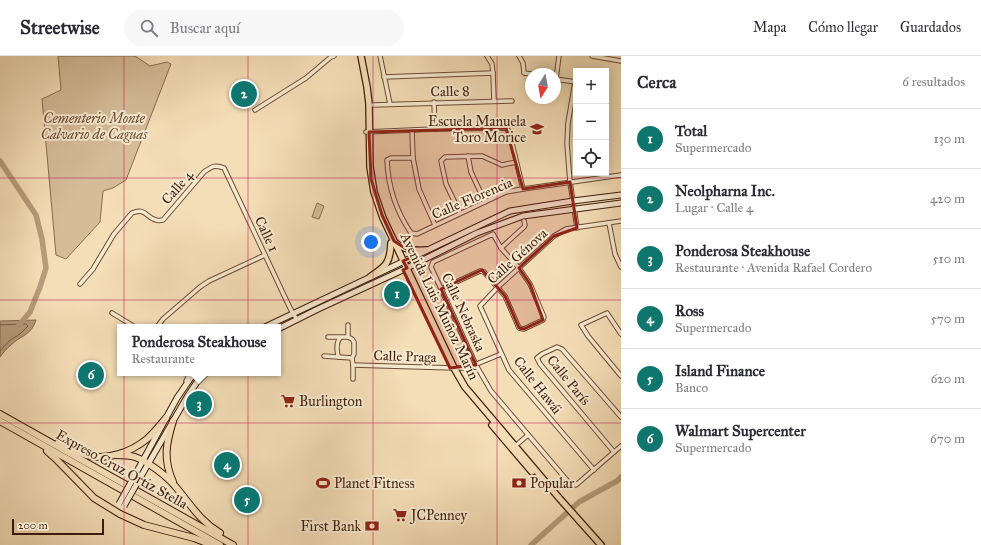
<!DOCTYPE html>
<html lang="es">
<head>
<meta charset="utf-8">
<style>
  :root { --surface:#fff; --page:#f7f7f7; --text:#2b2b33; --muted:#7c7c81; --line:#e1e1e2; --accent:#0f766e }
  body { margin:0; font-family:"IM FELL Great Primer",serif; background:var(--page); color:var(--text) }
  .controls { position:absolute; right:12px; top:12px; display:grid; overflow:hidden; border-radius:0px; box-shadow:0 2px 10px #0003 }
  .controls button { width:36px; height:36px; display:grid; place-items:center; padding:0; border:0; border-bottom:1px solid var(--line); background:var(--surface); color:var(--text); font:20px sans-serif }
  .compass { position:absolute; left:525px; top:12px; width:36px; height:36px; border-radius:50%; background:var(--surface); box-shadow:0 2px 10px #0003; rotate:191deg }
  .scale { position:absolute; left:12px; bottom:10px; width:92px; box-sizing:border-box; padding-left:4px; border:2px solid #3e1c0b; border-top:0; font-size:11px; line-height:14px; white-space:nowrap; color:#3e1c0b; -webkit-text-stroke:3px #f8ead0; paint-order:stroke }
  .you { position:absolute; left:371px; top:186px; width:14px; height:14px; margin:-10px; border:3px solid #fff; border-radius:50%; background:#1a73e8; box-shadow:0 0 0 6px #1a73e833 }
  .badge { display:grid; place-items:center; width:26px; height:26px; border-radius:50%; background:var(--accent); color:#fff; font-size:13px; font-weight:700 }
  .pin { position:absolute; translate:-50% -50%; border:2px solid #fff; box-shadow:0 1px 4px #0006 }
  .popup { position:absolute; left:117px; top:268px; width:164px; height:52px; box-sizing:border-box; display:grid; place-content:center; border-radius:0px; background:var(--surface); filter:drop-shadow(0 1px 3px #0005); font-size:13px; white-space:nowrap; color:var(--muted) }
  .popup b { font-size:15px; color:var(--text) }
  .popup::after { content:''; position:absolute; left:50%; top:100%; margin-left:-8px; border:8px solid transparent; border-top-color:var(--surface) }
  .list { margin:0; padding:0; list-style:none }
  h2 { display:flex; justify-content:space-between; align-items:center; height:52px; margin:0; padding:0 16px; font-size:17px }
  h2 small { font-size:13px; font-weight:400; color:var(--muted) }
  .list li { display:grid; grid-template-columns:26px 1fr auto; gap:12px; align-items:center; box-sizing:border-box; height:60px; padding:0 16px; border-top:1px solid var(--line) }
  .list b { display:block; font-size:15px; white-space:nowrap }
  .list p { margin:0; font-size:13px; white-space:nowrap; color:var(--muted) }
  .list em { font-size:13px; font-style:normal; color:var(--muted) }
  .icon { flex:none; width:22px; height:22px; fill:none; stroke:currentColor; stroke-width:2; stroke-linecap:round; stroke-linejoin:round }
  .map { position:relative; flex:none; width:621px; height:489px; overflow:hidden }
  header { display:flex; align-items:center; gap:24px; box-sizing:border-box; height:56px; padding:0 20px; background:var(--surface); border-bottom:1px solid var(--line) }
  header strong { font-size:19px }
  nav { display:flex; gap:22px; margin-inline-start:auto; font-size:14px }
  .search { width:280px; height:36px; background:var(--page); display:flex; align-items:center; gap:10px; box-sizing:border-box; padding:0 14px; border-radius:22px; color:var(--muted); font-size:15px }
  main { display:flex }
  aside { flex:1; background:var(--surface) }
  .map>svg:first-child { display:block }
  .green { fill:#d5bd9a; stroke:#8a6c52 }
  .water { fill:#b69c7d; stroke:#86694f }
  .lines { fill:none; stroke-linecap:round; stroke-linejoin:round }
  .shore { stroke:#7a5c44; stroke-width:1 }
  .river { stroke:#b69c7d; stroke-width:5.5 }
  .street-casing { stroke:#6c4c36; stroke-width:5.5 }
  .secondary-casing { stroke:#3e1c0b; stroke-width:7 }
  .primary-casing { stroke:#3e1c0b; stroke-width:8 }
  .highway-casing { stroke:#3e1c0b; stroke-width:8 }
  .street { stroke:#f8ead0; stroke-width:3.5 }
  .secondary { stroke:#f8ead0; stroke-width:5 }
  .primary { stroke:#f4deb7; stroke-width:5.5 }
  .highway { stroke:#f4deb7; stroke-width:6 }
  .secondary-bridge-casing { stroke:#3e1c0b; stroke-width:7; stroke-linecap:butt }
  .secondary-bridge { stroke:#f8ead0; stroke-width:5 }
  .marked { fill:#8f2418; fill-opacity:0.2; stroke:#8f2418; stroke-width:3; stroke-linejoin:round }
  .grid { fill:none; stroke:#c2185b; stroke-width:1; stroke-opacity:0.55 }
  .labels { text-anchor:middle; stroke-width:4; stroke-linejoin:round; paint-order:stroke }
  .street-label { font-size:14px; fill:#3e1c0b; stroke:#f8ead0 }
  .park-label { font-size:14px; font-style:italic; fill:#6b4c36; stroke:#f8ead0 }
  .poi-label { font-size:14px; fill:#3e1c0b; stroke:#f8ead0; text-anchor:start }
</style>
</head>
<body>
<header>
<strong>Streetwise</strong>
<div class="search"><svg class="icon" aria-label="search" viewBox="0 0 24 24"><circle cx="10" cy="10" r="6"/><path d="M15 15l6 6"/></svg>Buscar aquí</div>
<nav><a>Mapa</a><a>Cómo llegar</a><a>Guardados</a></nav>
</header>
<main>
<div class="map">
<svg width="621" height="489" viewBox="0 0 621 489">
  <rect width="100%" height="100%" fill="#f4deb7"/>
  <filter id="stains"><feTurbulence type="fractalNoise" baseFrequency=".005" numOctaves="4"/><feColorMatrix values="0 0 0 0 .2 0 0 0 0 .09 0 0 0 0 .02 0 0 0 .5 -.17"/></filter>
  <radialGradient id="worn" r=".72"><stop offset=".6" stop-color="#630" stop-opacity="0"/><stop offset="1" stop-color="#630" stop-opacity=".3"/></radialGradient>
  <g class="green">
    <polygon points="58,0 135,0 150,10 167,6 171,8 126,124 113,132 103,135 100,166 66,203 56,199 42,43 61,34"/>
    <polygon points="317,147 324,150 319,163 312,161"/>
  </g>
  <path class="water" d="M36,264C31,280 21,279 11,289C7,292 3,297 0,301V265Z"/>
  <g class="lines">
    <polyline class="shore" points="0,269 26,268 28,270 20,278 9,285 0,295"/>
    <g class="river">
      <polyline points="0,105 36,159 42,183 46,212 40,231 30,256 19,269"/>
      <polyline points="531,489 579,446 617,425 621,421"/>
    </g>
    <defs>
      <g id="street">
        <polyline points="380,0 390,48"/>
        <polyline points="487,0 492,8 493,17 494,45"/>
        <polyline points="519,0 523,7 524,17 531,18"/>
        <polyline points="592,0 621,5"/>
        <polyline points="384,21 493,17"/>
        <polyline points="555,23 576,26"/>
        <polyline points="556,23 559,0"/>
        <polyline points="575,26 568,67 567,88 570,126 577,172"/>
        <polyline points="434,46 435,73"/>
        <polyline points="373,49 512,45"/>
        <polyline points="255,54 306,22 331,1 334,0"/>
        <polyline points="412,75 413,102 419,133 435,169"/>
        <polyline points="366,76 435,73 506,72 509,75 523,133"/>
        <polyline points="468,100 471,116 485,146"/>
        <path d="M413,102H391L387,104C388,130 396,155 411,177L417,178L506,136L523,133L621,119"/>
        <polyline points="460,157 446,128 441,105 445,101 482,100 502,109 516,106"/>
        <polyline points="609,167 615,198 621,211"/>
        <polyline points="501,192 524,171 525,169 524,165"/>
        <path d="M80,228L93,213L114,178L132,157C146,151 146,162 156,164C158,165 161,164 163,164L204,116C212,111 214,108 224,112L290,252L297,264"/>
        <polyline points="441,233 480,215 484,216 505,240 519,272 524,273 543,264 544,261 530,228 519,212 501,192 493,178 433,206 431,211 476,309 491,335 571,429 576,429 621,390"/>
        <polyline points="112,257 135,271"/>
        <polyline points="348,269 348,281"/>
        <polyline points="157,271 163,263 200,231 209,225 265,199"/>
        <polyline points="621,278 607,257 581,269 588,280 621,320"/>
        <polyline points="328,281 348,281 352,283 354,286 354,298 352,302 353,309 353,323"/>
        <polyline points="324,300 352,302"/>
        <path d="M339,301L338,300C337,295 336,286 340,282"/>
        <polyline points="353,309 454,312 467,312 501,298"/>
        <polyline points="186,325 188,321 189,317"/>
        <polyline points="514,391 528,379"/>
        <polyline points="614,396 540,308 537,302 542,298 557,291 562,293 621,361"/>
        <polyline points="594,414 509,314 480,250 498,231 554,180 566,173 621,165"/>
      </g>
      <g id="secondary">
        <polyline points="265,271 510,155 573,145 621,139"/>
        <polyline points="278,273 318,253 407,212 477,177 523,160 621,147"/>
        <polyline points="135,419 177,342 190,323 195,317"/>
        <polyline points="140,422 187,341 197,326 206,317"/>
      </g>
      <g id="primary">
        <polyline points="361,0 367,31 369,48 370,111 374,136 383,162 454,312 465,331 560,443 601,489"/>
        <path d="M394,186C405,194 412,195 426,194"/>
        <path d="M370,221C386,210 390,208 391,187"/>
        <polyline points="492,369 532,416"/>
      </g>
      <g id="highway">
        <polyline points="0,358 233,489"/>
        <polyline points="0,365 220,489"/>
        <path d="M58,387C67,391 77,396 86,399C107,405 131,396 147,383C154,377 160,369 166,362"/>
        <polyline points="47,395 56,403 94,442 120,458 144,469 194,482 212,489"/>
        <path d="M116,399C123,399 129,399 135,401C147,405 167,420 175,430C191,449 199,464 220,477"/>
        <path d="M173,426C163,403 166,388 173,365"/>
      </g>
    </defs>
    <use href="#street" class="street-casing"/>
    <use href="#secondary" class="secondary-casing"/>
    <use href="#primary" class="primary-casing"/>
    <use href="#highway" class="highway-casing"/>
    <use href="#street" class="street"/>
    <use href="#secondary" class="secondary"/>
    <use href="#primary" class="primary"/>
    <use href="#highway" class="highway"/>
    <defs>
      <g id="secondary-bridge">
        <polyline points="119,448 135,419"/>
        <polyline points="124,450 140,422"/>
      </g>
    </defs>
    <use href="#secondary-bridge" class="secondary-bridge-casing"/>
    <use href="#secondary-bridge" class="secondary-bridge"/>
  </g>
  <path class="marked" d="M506,72L523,133L570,126L577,172L554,180L519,212L530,228L543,264L524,273L519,272L505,240L482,214L441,233L476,309L450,312L403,214L407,212L403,205L416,199L394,185L382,159L371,123L369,76Z"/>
  <path class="grid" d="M124,0V489M248,0V489M373,0V489M497,0V489M0,122H621M0,244H621M0,367H621"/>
  <defs>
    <symbol id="school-bare" viewBox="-9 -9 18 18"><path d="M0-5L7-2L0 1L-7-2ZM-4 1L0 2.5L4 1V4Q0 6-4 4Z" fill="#8f2418" stroke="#f8ead0" stroke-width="2.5" paint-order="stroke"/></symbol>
    <symbol id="supermarket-bare" viewBox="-9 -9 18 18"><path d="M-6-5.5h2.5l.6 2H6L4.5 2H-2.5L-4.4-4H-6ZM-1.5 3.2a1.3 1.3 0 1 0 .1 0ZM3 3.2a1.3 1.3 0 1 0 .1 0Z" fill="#8f2418" stroke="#f8ead0" stroke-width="2.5" paint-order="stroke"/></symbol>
    <symbol id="stadium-bare" viewBox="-9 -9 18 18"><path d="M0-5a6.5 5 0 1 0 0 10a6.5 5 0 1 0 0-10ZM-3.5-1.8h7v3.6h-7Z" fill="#8f2418" stroke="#f8ead0" stroke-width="2.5" paint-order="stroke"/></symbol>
    <symbol id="bank-bare" viewBox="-9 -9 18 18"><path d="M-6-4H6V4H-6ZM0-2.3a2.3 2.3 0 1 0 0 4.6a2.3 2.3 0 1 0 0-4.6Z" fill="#8f2418" stroke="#f8ead0" stroke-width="2.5" paint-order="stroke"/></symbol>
  </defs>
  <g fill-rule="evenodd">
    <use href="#school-bare" x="527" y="63" width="20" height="20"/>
    <use href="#supermarket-bare" x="278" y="335" width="20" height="20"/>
    <use href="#stadium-bare" x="313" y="417" width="20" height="20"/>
    <use href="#bank-bare" x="509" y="417" width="20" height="20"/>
    <use href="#supermarket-bare" x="390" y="449" width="20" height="20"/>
    <use href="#bank-bare" x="362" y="460" width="20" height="20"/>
  </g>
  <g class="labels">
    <g class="street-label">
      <text transform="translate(450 35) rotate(-1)" y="5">Calle 8</text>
      <text transform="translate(177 131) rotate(-49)" y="5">Calle 4</text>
      <text transform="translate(472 142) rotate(-23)" y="5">Calle Florencia</text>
      <text transform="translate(267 178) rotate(65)" y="5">Calle 1</text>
      <text transform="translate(517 200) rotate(-42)" y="5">Calle Génova</text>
      <text transform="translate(440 250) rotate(64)" y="5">Avenida Luis Muñoz Marín</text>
      <text transform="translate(464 256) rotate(65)" y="5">Calle Nebraska</text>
      <text transform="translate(405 300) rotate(2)" y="5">Calle Praga</text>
      <text transform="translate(569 324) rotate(51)" y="5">Calle París</text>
      <text transform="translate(538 329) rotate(52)" y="5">Calle Hawái</text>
      <text transform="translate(122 413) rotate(29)" y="5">Expreso Cruz Ortiz Stella</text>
    </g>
    <g class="park-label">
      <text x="94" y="67">Cementerio Monte<tspan x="94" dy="16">Calvario de Caguas</tspan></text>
    </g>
    <g class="poi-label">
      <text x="526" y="70" text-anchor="end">Escuela Manuela<tspan x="526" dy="16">Toro Morice</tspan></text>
      <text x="299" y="350">Burlington</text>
      <text x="334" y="432">Planet Fitness</text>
      <text x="530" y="432">Popular</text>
      <text x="411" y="464">JCPenney</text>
      <text x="361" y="475" text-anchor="end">First Bank</text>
    </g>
  </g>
  <rect width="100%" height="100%" filter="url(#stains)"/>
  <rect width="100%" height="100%" fill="url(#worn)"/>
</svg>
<div class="controls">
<button>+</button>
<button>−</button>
<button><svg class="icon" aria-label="locate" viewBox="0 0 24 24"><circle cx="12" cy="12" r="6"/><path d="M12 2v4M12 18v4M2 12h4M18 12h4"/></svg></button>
</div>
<svg class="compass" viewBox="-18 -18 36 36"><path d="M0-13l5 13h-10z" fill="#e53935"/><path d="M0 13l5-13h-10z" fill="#7c7c81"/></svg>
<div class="scale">200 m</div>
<div class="you"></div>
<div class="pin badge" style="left:397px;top:238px">1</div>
<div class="pin badge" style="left:244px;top:38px">2</div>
<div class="pin badge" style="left:199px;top:348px">3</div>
<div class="popup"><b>Ponderosa Steakhouse</b>Restaurante</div>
<div class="pin badge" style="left:227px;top:409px">4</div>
<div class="pin badge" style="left:247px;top:444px">5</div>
<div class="pin badge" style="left:91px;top:319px">6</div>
</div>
<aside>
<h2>Cerca<small>6 resultados</small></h2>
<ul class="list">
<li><span class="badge">1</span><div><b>Total</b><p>Supermercado</p></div><em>130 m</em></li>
<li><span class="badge">2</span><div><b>Neolpharna Inc.</b><p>Lugar · Calle 4</p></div><em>420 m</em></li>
<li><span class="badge">3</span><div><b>Ponderosa Steakhouse</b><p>Restaurante · Avenida Rafael Cordero</p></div><em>510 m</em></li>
<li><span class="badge">4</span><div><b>Ross</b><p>Supermercado</p></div><em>570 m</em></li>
<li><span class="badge">5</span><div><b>Island Finance</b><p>Banco</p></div><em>620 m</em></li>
<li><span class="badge">6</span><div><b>Walmart Supercenter</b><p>Supermercado</p></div><em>670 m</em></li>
</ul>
</aside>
</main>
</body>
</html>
